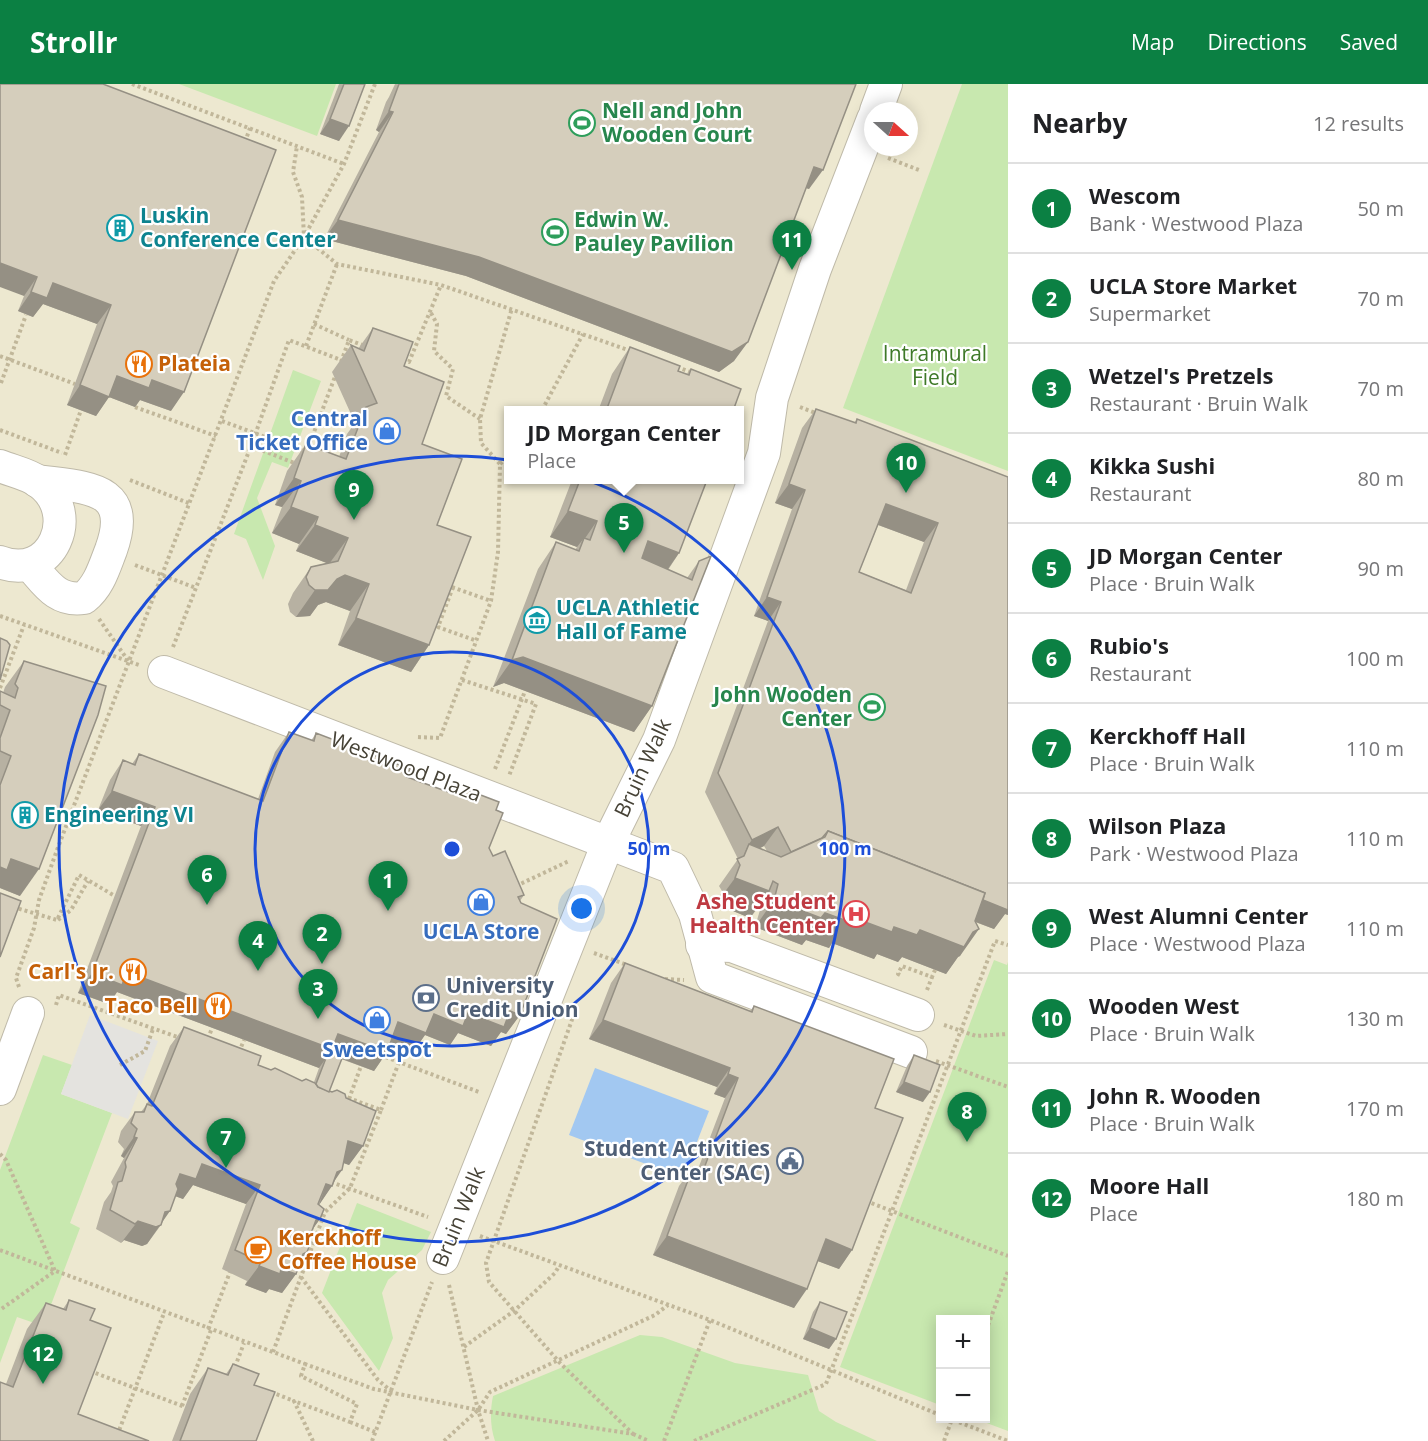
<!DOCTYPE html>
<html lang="en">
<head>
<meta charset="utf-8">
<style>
  :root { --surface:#fff; --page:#f6f6f6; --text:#202124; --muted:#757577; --line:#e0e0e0; --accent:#0b8043 }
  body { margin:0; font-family:"Open Sans",sans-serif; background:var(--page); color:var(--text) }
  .controls { position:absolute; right:18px; bottom:18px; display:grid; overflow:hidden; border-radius:0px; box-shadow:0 3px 15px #0003 }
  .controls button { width:54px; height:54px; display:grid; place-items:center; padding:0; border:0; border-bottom:2px solid var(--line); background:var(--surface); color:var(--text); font:30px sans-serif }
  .compass { position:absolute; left:864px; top:18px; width:54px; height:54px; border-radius:50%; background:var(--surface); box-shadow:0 3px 15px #0003; rotate:111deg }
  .you { position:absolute; left:582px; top:825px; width:21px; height:21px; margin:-15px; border:4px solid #fff; border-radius:50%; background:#1a73e8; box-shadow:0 0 0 9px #1a73e833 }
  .badge { display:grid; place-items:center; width:39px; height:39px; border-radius:50%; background:var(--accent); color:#fff; font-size:20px; font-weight:700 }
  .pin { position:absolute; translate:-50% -50px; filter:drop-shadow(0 2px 3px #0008) }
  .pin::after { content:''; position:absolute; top:32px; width:21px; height:18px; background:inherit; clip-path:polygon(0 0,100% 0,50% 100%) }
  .popup { position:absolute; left:504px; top:322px; width:240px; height:78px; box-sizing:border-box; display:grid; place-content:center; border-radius:0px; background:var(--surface); filter:drop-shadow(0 2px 4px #0005); font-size:20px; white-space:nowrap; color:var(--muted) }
  .popup b { font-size:22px; color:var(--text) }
  .popup::after { content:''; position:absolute; left:50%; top:100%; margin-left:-12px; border:12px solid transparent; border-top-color:var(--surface) }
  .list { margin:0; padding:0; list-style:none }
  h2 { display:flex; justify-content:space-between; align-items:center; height:78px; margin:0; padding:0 24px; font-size:26px }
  h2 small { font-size:20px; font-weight:400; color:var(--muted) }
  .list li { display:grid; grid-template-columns:39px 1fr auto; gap:18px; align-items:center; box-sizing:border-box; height:90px; padding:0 24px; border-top:2px solid var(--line) }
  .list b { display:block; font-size:22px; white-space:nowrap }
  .list p { margin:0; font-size:20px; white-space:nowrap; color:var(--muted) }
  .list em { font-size:20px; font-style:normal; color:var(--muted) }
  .map { position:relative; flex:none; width:1008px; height:1357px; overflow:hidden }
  header { display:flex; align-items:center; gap:36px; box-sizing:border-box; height:84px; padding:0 30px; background:var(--accent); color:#fff }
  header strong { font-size:28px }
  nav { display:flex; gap:33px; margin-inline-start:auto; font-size:21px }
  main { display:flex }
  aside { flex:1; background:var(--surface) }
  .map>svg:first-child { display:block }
  .education { fill:#ede8d0; fill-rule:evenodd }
  .green { fill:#c8e8af }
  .parking { fill:#e4e3df }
  .water { fill:#a2c8f1 }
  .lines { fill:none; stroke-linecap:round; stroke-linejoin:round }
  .minor-casing { stroke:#bfbaa9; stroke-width:34 }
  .path { stroke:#c1b79a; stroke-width:4; stroke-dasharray:3 3; stroke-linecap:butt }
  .minor { stroke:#fff; stroke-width:32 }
  .wall { fill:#b7b1a2; fill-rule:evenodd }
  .shaded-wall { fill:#959084 }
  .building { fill:#d5cebc; stroke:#959084; stroke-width:1.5; fill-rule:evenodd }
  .ring { fill:none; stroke:#1d4ed8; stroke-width:3 }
  .labels { text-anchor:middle; stroke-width:4.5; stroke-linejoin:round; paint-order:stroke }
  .leisure-label { font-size:21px; font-weight:bold; fill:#27864d; stroke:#fff; text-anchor:start }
  .culture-label { font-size:21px; font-weight:bold; fill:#0d838f; stroke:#fff; text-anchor:start }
  .park-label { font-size:21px; fill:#3e7928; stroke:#fff }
  .food-label { font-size:21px; font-weight:bold; fill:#c56008; stroke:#fff; text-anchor:start }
  .shop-label { font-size:21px; font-weight:bold; fill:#366cbe; stroke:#fff }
  .street-label { font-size:21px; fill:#464236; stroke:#fff }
  .health-label { font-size:21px; font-weight:bold; fill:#be3a42; stroke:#fff; text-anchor:end }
  .service-label { font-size:21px; font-weight:bold; fill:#4e5e75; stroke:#fff; text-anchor:start }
  .centre { fill:#1d4ed8; stroke:#fff; stroke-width:3 }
  .ring-label { font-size:18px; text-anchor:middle; font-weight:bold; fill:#1d4ed8; stroke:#fff; stroke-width:4.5; stroke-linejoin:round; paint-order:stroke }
</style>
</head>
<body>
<header>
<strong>Strollr</strong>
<nav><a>Map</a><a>Directions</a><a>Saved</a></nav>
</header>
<main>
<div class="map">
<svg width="1008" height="1357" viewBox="0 0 1008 1357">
  <rect width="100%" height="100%" fill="#f3f1e7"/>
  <path class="education" d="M0,0H1008V1357H0ZM873,27H909V63H873ZM508,326H740V396H508ZM940,1236H986V1334H940Z"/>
  <g class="green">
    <polygon points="179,0 336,0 317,52"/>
    <polygon points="962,0 1008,0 1008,387 843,324"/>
    <polygon points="293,286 321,297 288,384 272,378 257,414 275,462 263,496 246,455 234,450"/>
    <polygon points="994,876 1007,881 1008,878 1008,1347 976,1335 986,1334 986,1236 940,1236 940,1321 840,1283"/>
    <polygon points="43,971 72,981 61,1010 112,1029 70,1139 80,1144 43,1242 17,1233 0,1279 0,1086"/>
    <polygon points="357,1119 431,1148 422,1166 388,1196 382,1209 393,1254 379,1287 322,1209"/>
    <path d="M640,1251L662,1253L735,1279L808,1291L819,1327L836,1338L877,1357H495C490,1342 490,1327 493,1312Z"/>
  </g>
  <polygon class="parking" points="90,931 158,957 128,1035 61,1010"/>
  <polygon class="water" points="595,984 709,1027 683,1094 569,1051"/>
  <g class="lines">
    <defs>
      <g id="minor">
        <polyline points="876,27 886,0"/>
        <path d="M0,382C12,387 28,390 39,398C82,429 52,498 0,478"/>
        <path d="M31,482C46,499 57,518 84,514C99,502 104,484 111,466C134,402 87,404 37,397"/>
        <polyline points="164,588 673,784 695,830 712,893 911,968"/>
        <polyline points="702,861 732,862 918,931"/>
        <polyline points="0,1005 28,929"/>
        <polyline points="443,1174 608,759 659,656 764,369 772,314 815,185 873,35"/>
      </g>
    </defs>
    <use href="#minor" class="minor-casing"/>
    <g class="path">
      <polyline points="132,0 344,80"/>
      <polyline points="375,0 344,80 304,153 337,180 441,201 631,267"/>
      <polyline points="245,58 250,44"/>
      <polyline points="888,74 919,86"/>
      <polyline points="431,229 437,240 434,267 453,285 446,312 480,335"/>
      <polyline points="314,240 349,256"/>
      <polyline points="306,262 337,180"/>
      <polyline points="0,272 75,300"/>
      <polyline points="403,276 409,278 441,201"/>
      <polyline points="341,278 349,256 365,262"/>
      <polyline points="677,283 693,289"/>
      <polyline points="1,299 26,231"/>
      <polyline points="135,323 216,352"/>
      <polyline points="800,323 818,330"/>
      <polyline points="542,326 583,250"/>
      <polyline points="222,337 306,368"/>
      <polyline points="0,346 62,369"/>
      <polyline points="251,362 289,256 341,276"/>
      <polyline points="308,364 336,290"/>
      <polyline points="65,371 81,326"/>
      <polyline points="500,380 508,373"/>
      <polyline points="130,396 191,420"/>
      <polyline points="135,481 196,504"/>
      <polyline points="452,503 491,517"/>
      <polyline points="453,503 438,543 477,557"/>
      <polyline points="0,532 139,581"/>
      <polyline points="99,535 129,578"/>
      <polyline points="173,563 251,362 297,380"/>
      <polyline points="462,596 536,620 509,692"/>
      <polyline points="0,604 24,541"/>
      <polyline points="418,653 440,654 491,517 498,468 500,380 481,359 480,335 512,224"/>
      <polyline points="495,685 525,607"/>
      <polyline points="516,802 569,777"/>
      <polyline points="13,823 57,836 79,791 115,812"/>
      <polyline points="58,836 71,826 88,797"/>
      <polyline points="594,869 627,881"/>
      <polyline points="900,891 898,890 902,882 932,893 935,886"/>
      <polyline points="665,895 684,896"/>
      <polyline points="19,903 16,894 34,844 39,816 57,766 274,197 304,153 302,113 293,88 297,62"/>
      <polyline points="927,906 932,893"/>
      <polyline points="56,921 59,911 180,954"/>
      <polyline points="944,941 976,952 1008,950"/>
      <polyline points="208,955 212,944"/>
      <polyline points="239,968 244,956"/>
      <polyline points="380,971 479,1008"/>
      <polyline points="936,977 1008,1003"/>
      <polyline points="120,981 145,967 153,945"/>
      <polyline points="349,1015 361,982"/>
      <polyline points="381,1026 405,962"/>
      <polyline points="0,1070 6,1076 55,1187 0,1226"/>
      <polyline points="331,1098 428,1133"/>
      <polyline points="866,1117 1008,1172"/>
      <polyline points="480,1152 710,1236 940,1331"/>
      <polyline points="0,1166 305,1280"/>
      <polyline points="301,1193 378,1296 391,1307"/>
      <polyline points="449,1201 478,1326 488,1357"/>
      <polyline points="208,1245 230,1188"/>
      <polyline points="986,1247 1008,1187"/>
      <polyline points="464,1263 514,1227 555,1189 559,1182"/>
      <polyline points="273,1268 325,1128 350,1104 381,1026 343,1012"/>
      <polyline points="235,1283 244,1259"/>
      <polyline points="90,1287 185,1323"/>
      <polyline points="271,1308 294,1317"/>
      <polyline points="182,1322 211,1246"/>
      <polyline points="948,1334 1008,1357"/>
      <polyline points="350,1338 375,1348"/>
      <polyline points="633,1350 649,1357"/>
      <polyline points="115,1357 164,1229"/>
      <polyline points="313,1357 294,1317 350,1338 357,1320 301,1292 305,1280 374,1305 478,1326 633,1350 559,1278 489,1198 486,1179 574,930"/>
      <polyline points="372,1357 432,1198"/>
      <polyline points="444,1357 478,1326 490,1308 655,1231 668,1221"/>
      <polyline points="664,1357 710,1236"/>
      <polyline points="694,1357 826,1300 995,857 1008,861"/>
      <polyline points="944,1357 952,1335"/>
    </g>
    <use href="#minor" class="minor"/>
  </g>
  <g class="wall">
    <polygon points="0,0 171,327 140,316 135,323 109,313 96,332 67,321 97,240 43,220 33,233 18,227 24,212"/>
    <polygon points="339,0 365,0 339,57 320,50"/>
    <polygon points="395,0 856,0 809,105 806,104 734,277 719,288 466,192 324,155 379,48 376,46 386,18 389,13"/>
    <polygon points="373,244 404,282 422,360 437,441 429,561 411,588 338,561 350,527 326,518 318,521 310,532 296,533 290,528 288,520 293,509 311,483 327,479 296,467 299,460 272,449 282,423 275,421 287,387 306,360 339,373 347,350 355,339 332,288 351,261 358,265"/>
    <polygon points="630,263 678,287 687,290 691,285 733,327 598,327 612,290"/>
    <path d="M816,325L854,339L857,335L1008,393V831L1005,830L994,845L975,838L960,872L958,873L946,890L902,873L898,878L877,870L874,875L832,859L829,864L806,856L802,861L755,843L760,826L757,825L750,834L716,820L722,807L719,802L738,775L705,708L768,537L754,532L792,425L775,419L802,344ZM878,441L924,458L906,506L859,488ZM764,762L767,767L760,764Z"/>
    <polygon points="572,396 707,396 679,469 668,486 687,494 699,477 652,622 634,648 504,599 493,603 538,485 556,458 575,466 577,463 550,453"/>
    <polygon points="24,577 20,812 0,804 0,607 3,609 5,603"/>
    <polygon points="289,648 311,657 316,649 407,693 459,713 465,705 496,726 489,764 493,772 524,811 520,817 520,931 506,950 501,948 491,962 458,949 450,961 425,951 413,968 390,960 387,968 374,987 341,975 329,1007 346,1014 363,1062 349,1081 344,1079 334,1098 319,1121 320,1135 312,1146 296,1190 282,1209 269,1205 266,1209 245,1201 247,1197 222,1185 246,1120 193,1101 183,1115 175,1112 161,1141 147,1160 142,1162 124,1156 121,1159 96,1145 104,1118 111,1108 113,1102 111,1098 124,1074 121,1072 124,1065 118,1058 121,1047 135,1028 141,1028 147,1020 170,962 184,943 258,981 302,997 314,998 319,984 117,908 109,920 78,909 141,742 98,726 110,696 123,676 132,680 139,670 258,715 275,668"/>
    <polygon points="625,879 750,927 754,922 875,1024 852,1166 839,1185 818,1177 794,1224 653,1171 679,1102 693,1083 698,1085 725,1014 714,1010 717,1003 589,955 611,899"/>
    <polygon points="914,971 923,1018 896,1008 907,982"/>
    <polygon points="69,1216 95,1225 0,1357 6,1300 27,1245 46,1219 63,1225"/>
    <polygon points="820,1218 836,1255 829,1265 803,1255 813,1228"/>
    <polygon points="233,1280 254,1301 256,1357 172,1357 190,1310 208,1284 226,1290"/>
  </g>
  <g class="shaded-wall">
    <polygon points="389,27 393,28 379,48 376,46"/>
    <polygon points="330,35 349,42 339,57 320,50"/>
    <polygon points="814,83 823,86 809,105 800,102"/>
    <polygon points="338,136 479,173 748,258 734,277 719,288 466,192 324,155"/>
    <polygon points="0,179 37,193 24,212 0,203"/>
    <polygon points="53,199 111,221 97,240 43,220 33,233 18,227 31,208"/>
    <polygon points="117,292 152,296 184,308 171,327 140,316 135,323 109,313 96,332 67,321 80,301"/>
    <polygon points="294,394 301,397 282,423 275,421"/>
    <polygon points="789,400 805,406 792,425 775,419"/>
    <polygon points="886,420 938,439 924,458 873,439"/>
    <polygon points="291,423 318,433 299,460 272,449"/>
    <polygon points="568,427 597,437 581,460 584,454 577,463 550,453"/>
    <polygon points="315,441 348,454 329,480 296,467"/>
    <polygon points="648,457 679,469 661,495 630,484"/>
    <polygon points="345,491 369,500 350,527 326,518 318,521 310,532 296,533 315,506"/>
    <polygon points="767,513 781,518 768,537 754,532"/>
    <polygon points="356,534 429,561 411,588 338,561"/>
    <polygon points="523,573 652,622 634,648 504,599 493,603 512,576"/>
    <polygon points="112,707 155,723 141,742 98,726"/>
    <polygon points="778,743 764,762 743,773 748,761 752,756"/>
    <polygon points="810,774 1008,818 1008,831 1005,830 994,845"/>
    <polygon points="11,775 39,785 20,812 0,804 0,783"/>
    <polygon points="735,794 769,807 750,834 716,820"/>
    <polygon points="774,816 825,829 849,832 894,843 920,846 973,848 979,845 960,872 958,873 946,890 902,873 898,878 877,870 874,875 832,859 829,864 806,856 802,861 755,843"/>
    <polygon points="127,888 338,950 387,968 374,987 329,970 319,984 117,908 109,920 78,909 92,889"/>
    <polygon points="510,927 520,931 506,950 501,948 491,962 458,949 450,961 425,951 413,968 385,958 398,938 434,930"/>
    <polygon points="603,936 730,984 717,1003 589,955"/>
    <polygon points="728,990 738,994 725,1014 714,1010"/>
    <polygon points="904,998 930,1008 923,1018 896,1008"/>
    <polygon points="134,1053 137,1054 124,1074 121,1072"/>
    <polygon points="348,1057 363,1062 349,1081 335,1076"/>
    <polygon points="202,1080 260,1101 246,1120 193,1101 183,1115 167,1109 180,1090"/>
    <polygon points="342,1086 331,1102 332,1102 319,1121 326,1100 337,1088"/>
    <polygon points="170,1127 147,1160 142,1162 124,1156 121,1159 138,1137"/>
    <polygon points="320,1135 306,1154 316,1136"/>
    <polygon points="667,1152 807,1205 794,1224 653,1171"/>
    <polygon points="826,1155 852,1166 839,1185 812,1175"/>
    <polygon points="307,1168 294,1188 296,1190 282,1209 269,1205 266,1209 245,1201 259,1182 281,1185"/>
    <polygon points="810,1244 836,1255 829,1265 803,1255"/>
  </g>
  <g class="building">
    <polygon points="0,0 103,0 276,66 184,308 152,296 149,304 117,292 109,313 80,301 111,221 53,199 47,214 31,208 37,193 0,179"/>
    <polygon points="344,0 365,0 349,42 330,35"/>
    <polygon points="399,0 856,0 823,86 814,83 748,258 732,268 479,173 338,136 393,28 389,27"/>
    <polygon points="373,244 413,258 404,282 444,298 422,360 462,375 437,441 471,453 429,561 356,534 369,500 345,491 337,495 328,506 315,506 309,501 306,493 311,483 338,477 348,454 315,441 318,433 291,423 301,397 294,394 306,360 346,375 366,323 377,319 351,261 364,267"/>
    <polygon points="630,263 680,282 678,287 689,291 691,285 741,305 733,327 606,327"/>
    <path d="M816,325L856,339L857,335L1008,393V826L983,816L985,809L828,747L822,754L791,768L778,743L752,756L718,689L781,518L767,513L805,406L789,400ZM886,420L938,439L911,509L859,488Z"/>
    <polygon points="580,396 707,396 679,469 648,457 642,474 692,496 699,477 711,472 652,622 523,573 512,576 556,458 579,467 584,454 590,456 597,437 568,427"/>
    <polygon points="0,554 7,557 10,561 0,596"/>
    <polygon points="24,577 106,602 98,631 39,785 11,775 7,786 0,783 0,701 11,672 0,667 0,654 10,626 0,621 0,607 15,614 18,604 15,600"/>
    <polygon points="289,648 314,657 316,649 410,685 407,693 462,713 465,705 499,718 496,726 503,729 489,764 493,772 505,767 524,811 518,813 521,819 557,835 520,931 510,927 504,943 468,929 463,942 434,930 426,949 398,938 387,968 338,950 332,965 127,888 122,901 92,889 155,723 112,707 123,676 135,681 139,670 263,717"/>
    <polygon points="828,747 985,809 975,837 979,845 973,848 964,863 920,846 917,851 894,843 892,848 849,832 847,837 825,829 821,834 774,816 778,800 773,797 769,807 735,794 740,781 737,775 744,772 749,760 781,773 825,753"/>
    <polygon points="0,809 21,817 0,873"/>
    <polygon points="625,879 752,928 754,922 894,975 875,1024 903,1034 878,1098 852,1166 826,1155 807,1205 667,1152 693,1083 703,1087 738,994 728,990 730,984 603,936"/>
    <polygon points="184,943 261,972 258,981 271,986 275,984 302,997 306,995 315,999 318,1003 332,1008 337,1006 345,1010 346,1014 376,1027 363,1062 348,1057 342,1086 337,1088 332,1102 326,1100 318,1120 324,1125 320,1135 316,1136 309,1155 311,1158 307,1168 303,1170 296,1190 281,1185 280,1190 259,1182 261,1178 235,1166 260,1101 202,1080 196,1095 180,1090 176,1100 178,1105 170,1127 165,1128 161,1141 156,1143 138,1137 135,1140 110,1126 118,1098 122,1097 126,1083 125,1078 137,1054 134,1053 137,1045 131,1039 135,1028 144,1028 147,1020 152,1022"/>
    <polygon points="334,960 346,964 329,1008 318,1003 316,1000 326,974 332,965"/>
    <polygon points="914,971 940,981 930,1008 904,998"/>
    <polygon points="69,1216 95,1225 90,1236 111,1244 78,1330 149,1357 0,1357 0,1298 13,1303 46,1219 66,1226"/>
    <polygon points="820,1218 847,1228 836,1255 810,1244"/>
    <polygon points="233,1280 259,1290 254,1301 275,1308 256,1357 180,1357 208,1284 228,1291"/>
  </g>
  <g class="ring">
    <circle cx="452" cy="765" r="197"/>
    <circle cx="452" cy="765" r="393"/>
  </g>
  <defs>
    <symbol id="stadium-ring" viewBox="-11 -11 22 22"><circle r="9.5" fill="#fff" stroke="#2e9e5b" stroke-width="1.5"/><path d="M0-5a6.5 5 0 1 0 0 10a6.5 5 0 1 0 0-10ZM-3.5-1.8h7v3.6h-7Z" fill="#2e9e5b"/></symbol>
    <symbol id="building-ring" viewBox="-11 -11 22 22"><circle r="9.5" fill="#fff" stroke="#0f9aa8" stroke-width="1.5"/><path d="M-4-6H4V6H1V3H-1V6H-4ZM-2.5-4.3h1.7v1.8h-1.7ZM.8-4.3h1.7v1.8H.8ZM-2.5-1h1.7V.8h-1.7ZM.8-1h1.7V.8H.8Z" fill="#0f9aa8"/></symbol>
    <symbol id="restaurant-ring" viewBox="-11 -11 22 22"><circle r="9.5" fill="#fff" stroke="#e8710a" stroke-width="1.5"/><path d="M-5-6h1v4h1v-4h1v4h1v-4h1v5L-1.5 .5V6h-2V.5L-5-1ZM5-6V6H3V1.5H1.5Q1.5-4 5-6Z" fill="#e8710a"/></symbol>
    <symbol id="shop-ring" viewBox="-11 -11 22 22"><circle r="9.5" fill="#fff" stroke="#3f7fe0" stroke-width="1.5"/><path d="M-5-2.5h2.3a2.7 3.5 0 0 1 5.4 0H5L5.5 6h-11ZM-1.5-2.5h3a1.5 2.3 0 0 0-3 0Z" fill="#3f7fe0"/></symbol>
    <symbol id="museum-ring" viewBox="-11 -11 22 22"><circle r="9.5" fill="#fff" stroke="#0f9aa8" stroke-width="1.5"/><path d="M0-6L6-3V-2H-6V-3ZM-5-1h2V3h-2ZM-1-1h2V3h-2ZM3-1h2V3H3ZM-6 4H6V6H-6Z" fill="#0f9aa8"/></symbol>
    <symbol id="hospital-ring" viewBox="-11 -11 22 22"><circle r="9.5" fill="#fff" stroke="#e0444e" stroke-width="1.5"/><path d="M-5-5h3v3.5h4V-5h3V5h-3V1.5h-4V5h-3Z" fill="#e0444e"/></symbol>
    <symbol id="bank-ring" viewBox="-11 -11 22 22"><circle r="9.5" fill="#fff" stroke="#5c6f8a" stroke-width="1.5"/><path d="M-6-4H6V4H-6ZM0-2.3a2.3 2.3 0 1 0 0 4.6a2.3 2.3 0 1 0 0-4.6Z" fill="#5c6f8a"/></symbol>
    <symbol id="civic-ring" viewBox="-11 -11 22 22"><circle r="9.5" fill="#fff" stroke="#5c6f8a" stroke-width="1.5"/><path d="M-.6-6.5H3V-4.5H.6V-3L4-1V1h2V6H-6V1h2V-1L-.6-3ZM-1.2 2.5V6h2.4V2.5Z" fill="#5c6f8a"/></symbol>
    <symbol id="cafe-ring" viewBox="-11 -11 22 22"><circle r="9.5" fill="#fff" stroke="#e8710a" stroke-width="1.5"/><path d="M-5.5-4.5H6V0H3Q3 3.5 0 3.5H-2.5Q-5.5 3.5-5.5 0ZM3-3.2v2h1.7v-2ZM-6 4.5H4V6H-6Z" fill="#e8710a"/></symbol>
  </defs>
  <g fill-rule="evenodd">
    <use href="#stadium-ring" x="567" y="24" width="30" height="30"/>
    <use href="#building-ring" x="105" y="129" width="30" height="30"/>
    <use href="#stadium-ring" x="540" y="133" width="30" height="30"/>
    <use href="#restaurant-ring" x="124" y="265" width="30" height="30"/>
    <use href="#shop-ring" x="372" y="332" width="30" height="30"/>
    <use href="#museum-ring" x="522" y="521" width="30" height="30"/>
    <use href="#stadium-ring" x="857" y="608" width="30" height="30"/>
    <use href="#building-ring" x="10" y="716" width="30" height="30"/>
    <use href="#shop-ring" x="466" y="803" width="30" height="30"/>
    <use href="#hospital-ring" x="841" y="815" width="30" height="30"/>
    <use href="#restaurant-ring" x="118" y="873" width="30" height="30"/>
    <use href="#bank-ring" x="411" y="899" width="30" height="30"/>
    <use href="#restaurant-ring" x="203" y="907" width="30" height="30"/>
    <use href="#shop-ring" x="362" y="921" width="30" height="30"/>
    <use href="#civic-ring" x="775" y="1062" width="30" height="30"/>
    <use href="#cafe-ring" x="243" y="1151" width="30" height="30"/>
  </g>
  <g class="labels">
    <g class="leisure-label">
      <text x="602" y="34">Nell and John<tspan x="602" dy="24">Wooden Court</tspan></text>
      <text x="574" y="143">Edwin W.<tspan x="574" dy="24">Pauley Pavilion</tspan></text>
      <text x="852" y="618" text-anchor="end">John Wooden<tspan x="852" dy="24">Center</tspan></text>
    </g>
    <g class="culture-label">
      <text x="140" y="139">Luskin<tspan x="140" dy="24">Conference Center</tspan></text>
      <text x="556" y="531">UCLA Athletic<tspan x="556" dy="24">Hall of Fame</tspan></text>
      <text x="44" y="738">Engineering VI</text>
    </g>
    <g class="park-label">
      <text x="935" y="277">Intramural<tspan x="935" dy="24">Field</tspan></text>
    </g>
    <g class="food-label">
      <text x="158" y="287">Plateia</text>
      <text x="114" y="895" text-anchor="end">Carl's Jr.</text>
      <text x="198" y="929" text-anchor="end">Taco Bell</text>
      <text x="278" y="1161">Kerckhoff<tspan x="278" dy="24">Coffee House</tspan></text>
    </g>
    <g class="shop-label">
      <text x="368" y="342" text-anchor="end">Central<tspan x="368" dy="24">Ticket Office</tspan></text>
      <text x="481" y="855">UCLA Store</text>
      <text x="377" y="973">Sweetspot</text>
    </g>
    <g class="street-label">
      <text transform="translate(406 683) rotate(21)" y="7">Westwood Plaza</text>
      <text transform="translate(643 684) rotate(-65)" y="7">Bruin Walk</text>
      <text transform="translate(459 1133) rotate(-68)" y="7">Bruin Walk</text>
    </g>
    <g class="health-label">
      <text x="836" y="825">Ashe Student<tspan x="836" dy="24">Health Center</tspan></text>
    </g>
    <g class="service-label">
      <text x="446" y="909">University<tspan x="446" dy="24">Credit Union</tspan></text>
      <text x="770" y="1072" text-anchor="end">Student Activities<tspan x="770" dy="24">Center (SAC)</tspan></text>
    </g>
  </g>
  <circle cx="452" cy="765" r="9" class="centre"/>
  <g class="ring-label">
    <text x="649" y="771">50 m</text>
    <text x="845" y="771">100 m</text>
  </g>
</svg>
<div class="controls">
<button>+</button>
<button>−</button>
</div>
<svg class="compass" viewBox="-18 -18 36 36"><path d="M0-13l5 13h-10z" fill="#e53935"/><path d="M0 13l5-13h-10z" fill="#757577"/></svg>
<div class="you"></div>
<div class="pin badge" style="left:388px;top:827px">1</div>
<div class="pin badge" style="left:322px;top:880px">2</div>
<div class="pin badge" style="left:318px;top:935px">3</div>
<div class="pin badge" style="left:258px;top:887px">4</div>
<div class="pin badge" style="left:624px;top:469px">5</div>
<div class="popup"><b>JD Morgan Center</b>Place</div>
<div class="pin badge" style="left:207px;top:821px">6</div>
<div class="pin badge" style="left:226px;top:1084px">7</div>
<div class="pin badge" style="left:967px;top:1058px">8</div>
<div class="pin badge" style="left:354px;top:436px">9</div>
<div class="pin badge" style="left:906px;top:409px">10</div>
<div class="pin badge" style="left:792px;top:186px">11</div>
<div class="pin badge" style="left:43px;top:1300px">12</div>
</div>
<aside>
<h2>Nearby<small>12 results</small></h2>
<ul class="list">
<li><span class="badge">1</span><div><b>Wescom</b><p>Bank · Westwood Plaza</p></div><em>50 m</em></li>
<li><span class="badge">2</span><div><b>UCLA Store Market</b><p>Supermarket</p></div><em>70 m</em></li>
<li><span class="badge">3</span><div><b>Wetzel's Pretzels</b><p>Restaurant · Bruin Walk</p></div><em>70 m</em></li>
<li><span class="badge">4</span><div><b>Kikka Sushi</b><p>Restaurant</p></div><em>80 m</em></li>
<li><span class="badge">5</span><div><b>JD Morgan Center</b><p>Place · Bruin Walk</p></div><em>90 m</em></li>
<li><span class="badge">6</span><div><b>Rubio's</b><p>Restaurant</p></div><em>100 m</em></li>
<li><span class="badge">7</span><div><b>Kerckhoff Hall</b><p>Place · Bruin Walk</p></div><em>110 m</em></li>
<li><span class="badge">8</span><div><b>Wilson Plaza</b><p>Park · Westwood Plaza</p></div><em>110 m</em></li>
<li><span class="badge">9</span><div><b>West Alumni Center</b><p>Place · Westwood Plaza</p></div><em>110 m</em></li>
<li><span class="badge">10</span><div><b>Wooden West</b><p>Place · Bruin Walk</p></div><em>130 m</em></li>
<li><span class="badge">11</span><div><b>John R. Wooden</b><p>Place · Bruin Walk</p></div><em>170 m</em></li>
<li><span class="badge">12</span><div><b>Moore Hall</b><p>Place</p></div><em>180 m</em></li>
</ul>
</aside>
</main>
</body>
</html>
